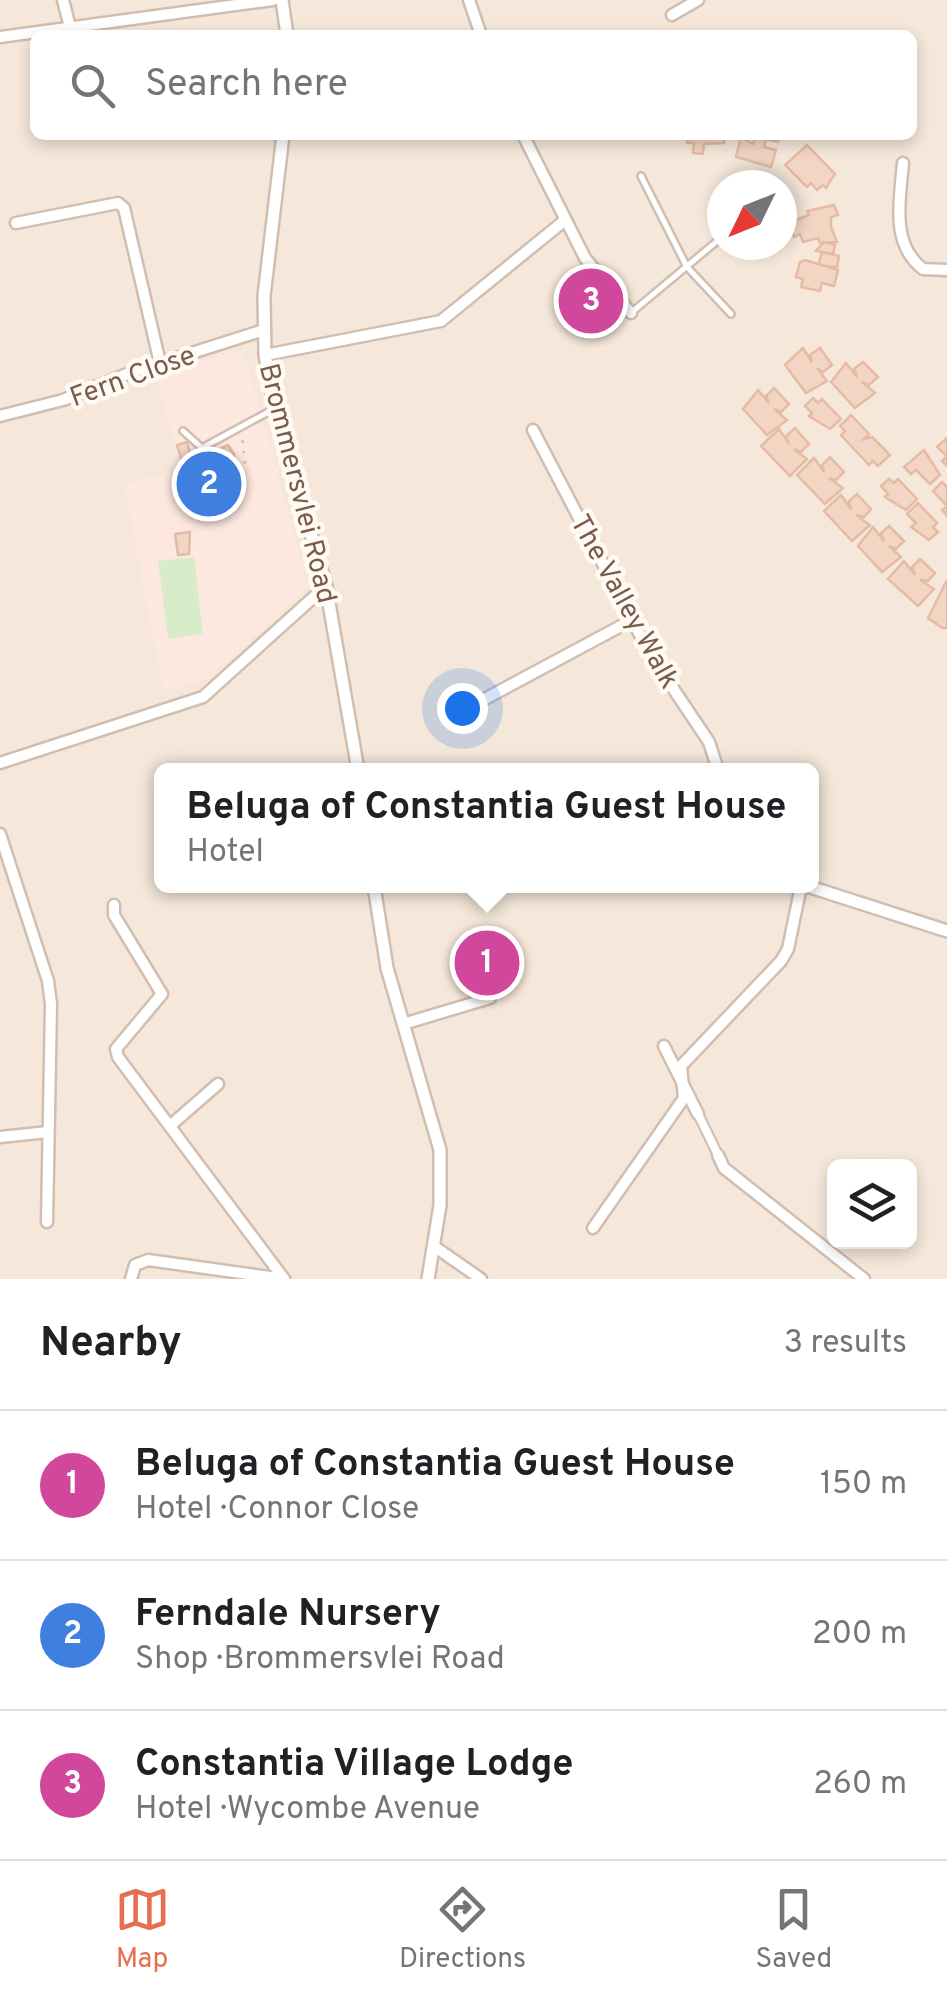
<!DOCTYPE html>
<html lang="en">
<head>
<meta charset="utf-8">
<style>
  :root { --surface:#fff; --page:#f2f2f2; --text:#202124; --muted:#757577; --line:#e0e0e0; --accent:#e76f51 }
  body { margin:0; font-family:Overpass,sans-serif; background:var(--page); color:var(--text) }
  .controls { position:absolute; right:30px; bottom:30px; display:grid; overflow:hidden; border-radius:15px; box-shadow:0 5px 15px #0003 }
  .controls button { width:90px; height:90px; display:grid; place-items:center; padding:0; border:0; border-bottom:2px solid var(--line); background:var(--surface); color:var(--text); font:50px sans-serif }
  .compass { position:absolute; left:707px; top:170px; width:90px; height:90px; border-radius:50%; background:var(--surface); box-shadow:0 5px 15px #0003; rotate:227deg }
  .you { position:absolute; left:462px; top:708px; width:35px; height:35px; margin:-25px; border:8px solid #fff; border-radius:50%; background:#1a73e8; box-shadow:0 0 0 15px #1a73e833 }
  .badge { display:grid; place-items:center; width:65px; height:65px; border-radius:50%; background:var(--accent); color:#fff; font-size:32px; font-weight:700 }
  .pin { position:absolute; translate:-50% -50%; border:5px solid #fff; box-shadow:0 2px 10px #0006 }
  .popup { position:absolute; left:154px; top:763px; width:665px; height:130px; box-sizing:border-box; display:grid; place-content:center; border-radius:15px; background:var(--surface); filter:drop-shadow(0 2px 8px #0005); font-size:32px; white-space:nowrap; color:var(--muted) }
  .popup b { font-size:38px; color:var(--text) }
  .popup::after { content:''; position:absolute; left:50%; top:100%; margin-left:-20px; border:20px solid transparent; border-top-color:var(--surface) }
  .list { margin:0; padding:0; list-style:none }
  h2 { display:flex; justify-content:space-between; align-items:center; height:130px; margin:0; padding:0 40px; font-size:42px }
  h2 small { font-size:32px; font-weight:400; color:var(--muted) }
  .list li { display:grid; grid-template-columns:65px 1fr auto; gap:30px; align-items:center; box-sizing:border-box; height:150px; padding:0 40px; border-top:2px solid var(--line) }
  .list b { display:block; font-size:38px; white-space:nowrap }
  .list p { margin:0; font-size:32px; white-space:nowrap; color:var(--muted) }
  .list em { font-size:32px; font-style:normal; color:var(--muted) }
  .icon { flex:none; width:55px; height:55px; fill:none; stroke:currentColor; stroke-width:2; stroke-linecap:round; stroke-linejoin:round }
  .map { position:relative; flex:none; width:947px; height:1279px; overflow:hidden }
  .search { position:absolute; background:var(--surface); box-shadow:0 5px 15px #0003; left:30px; right:30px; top:30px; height:110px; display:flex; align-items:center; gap:25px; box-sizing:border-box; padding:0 35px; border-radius:15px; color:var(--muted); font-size:38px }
  .sheet { height:580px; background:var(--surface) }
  nav { display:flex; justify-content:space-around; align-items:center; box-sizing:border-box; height:140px; border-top:2px solid var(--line); background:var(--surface); font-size:28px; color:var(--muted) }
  nav a { display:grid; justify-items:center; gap:5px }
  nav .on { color:var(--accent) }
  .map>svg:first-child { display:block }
  .residential { fill:#f5e8da; fill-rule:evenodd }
  .commercial { fill:#fde8e0 }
  .green { fill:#d8ecc9 }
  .building { fill:#f3d5c3; stroke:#e6bba3; stroke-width:2.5 }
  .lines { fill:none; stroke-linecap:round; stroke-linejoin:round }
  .service-casing { stroke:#d1beb0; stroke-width:10 }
  .pedestrian-casing { stroke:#d1beb0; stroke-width:12 }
  .minor-casing { stroke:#d1beb0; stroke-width:15 }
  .tertiary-casing { stroke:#d1beb0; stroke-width:16 }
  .path { stroke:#d9b8a5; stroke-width:2.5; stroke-dasharray:2.5 8; stroke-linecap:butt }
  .service { stroke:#fff; stroke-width:5 }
  .pedestrian { stroke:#fff; stroke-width:8 }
  .minor { stroke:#fff; stroke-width:10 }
  .tertiary { stroke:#fff; stroke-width:11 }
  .labels { text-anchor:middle; stroke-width:9; stroke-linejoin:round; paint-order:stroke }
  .street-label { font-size:28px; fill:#7a5c4d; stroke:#fffaf3 }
</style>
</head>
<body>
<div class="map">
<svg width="947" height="1279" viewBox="0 0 947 1279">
  <rect width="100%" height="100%" fill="#fdf6ec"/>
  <path class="residential" d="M0,0H947V1279H0ZM35,35H912V135H35ZM722,185H782V245H722ZM162,770H812V886H162ZM834,1166H910V1242H834Z"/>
  <polygon class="commercial" points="237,351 245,356 308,586 209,678 164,692 124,485 181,468 156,375"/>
  <polygon class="green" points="194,557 203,634 168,639 158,561"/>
  <g class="building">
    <polygon points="688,135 725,135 724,143 704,144 703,154 693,153 694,143 687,143"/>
    <polygon points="756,135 780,135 778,142 766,139 764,147 776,150 771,167 736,157 741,137 753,144"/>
    <polygon points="807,145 835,174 826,188 823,185 817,190 811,183 807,187 785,165"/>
    <polygon points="834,205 838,215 831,217 831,227 837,242 820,243 818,238 803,242 800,234 794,237 788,223 809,215 807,211"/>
    <polygon points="824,242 835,245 833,254 816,251"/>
    <polygon points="822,252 839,256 837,267 818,266"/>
    <polygon points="805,260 838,270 834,286 822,283 820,291 801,287 803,279 796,277 800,262"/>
    <polygon points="803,348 812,362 810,355 820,348 832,365 823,372 817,368 827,381 806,393 785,365"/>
    <polygon points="863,362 878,377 869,385 862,382 875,393 855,408 831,382 846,363 857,377 854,369"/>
    <polygon points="774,388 789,404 781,412 774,409 787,420 767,435 743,409 758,390 769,403 766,396"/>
    <polygon points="813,398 818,403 822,399 841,419 830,429 809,416 812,413 805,406"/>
    <polygon points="851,415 869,434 864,439 872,437 890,455 878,466 873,461 869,465 841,435 845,431 840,426"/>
    <polygon points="795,428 809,444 801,452 794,449 807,459 790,476 761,446 779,429 789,444 786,436"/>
    <polygon points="947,438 947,466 942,461 947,456 937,447"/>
    <polygon points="187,442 192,462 183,465 177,445"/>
    <polygon points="228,445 234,454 240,496 230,497 231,504 182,509 177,471"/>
    <polygon points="924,450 940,475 930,484 916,470 911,474 904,467"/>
    <polygon points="830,457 844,472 836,480 829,478 843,488 825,504 797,475 814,458 824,472 822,465"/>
    <polygon points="889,479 894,483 898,479 917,499 906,510 885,497 888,494 881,486"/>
    <polygon points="942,482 947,487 947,516 942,510 947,506 933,491"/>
    <polygon points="857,494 871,509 864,517 856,515 870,525 852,541 824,511 841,495 851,509 849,501"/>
    <polygon points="918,503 937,523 933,527 938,532 929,540 911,527 916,523 907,514"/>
    <polygon points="889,526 904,541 896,549 889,546 901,557 882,572 858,546 873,527 884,541 881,533"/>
    <polygon points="190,532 189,554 178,555 175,534"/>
    <polygon points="920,559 935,573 928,581 920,580 934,589 918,606 888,579 904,561 915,575 912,567"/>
    <polygon points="947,580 947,628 942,628 928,618"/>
  </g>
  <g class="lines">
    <defs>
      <g id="service">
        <polyline points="641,176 687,267 731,314"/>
        <polyline points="722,212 718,221 722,236"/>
        <polyline points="632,312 722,237"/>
        <polyline points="183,431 202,448 272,410"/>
      </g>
      <polyline id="pedestrian" points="698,1114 718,1155"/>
      <g id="minor">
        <polyline points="63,0 70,27"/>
        <polyline points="469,0 481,35"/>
        <polyline points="672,15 698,0"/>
        <polyline points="0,37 273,0"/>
        <polyline points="523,135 585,258 631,313"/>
        <path d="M903,163C900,199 890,244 923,269L947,270"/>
        <polyline points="16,223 118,203 124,208 160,363"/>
        <polyline points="265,355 441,321 564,221"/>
        <polyline points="0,416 63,400 132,372 264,330"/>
        <polyline points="533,430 650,654 709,742 718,770"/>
        <polyline points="468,708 632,620"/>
        <polyline points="0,763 203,697 326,586"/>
        <polyline points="0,834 48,981 51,1004 47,1222"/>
        <polyline points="114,905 114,915 162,994 116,1049 118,1057 284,1279"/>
        <polyline points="403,1024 490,998"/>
        <polyline points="664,1046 698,1114"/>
        <polyline points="171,1125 218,1084"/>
        <polyline points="0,1137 48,1132"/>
        <polyline points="718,1155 724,1168 864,1279"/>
        <polyline points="593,1228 684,1098 681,1066 781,961 788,949 801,886"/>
        <polyline points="435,1247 481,1279"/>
        <polyline points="131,1279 135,1265 148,1260 284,1279"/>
      </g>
      <g id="tertiary">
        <polyline points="282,0 287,35"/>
        <polyline points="283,135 264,296 265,355 275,409 326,586 358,770"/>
        <polyline points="374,886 387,968 440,1150 440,1205 428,1279"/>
        <polyline points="807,886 947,931"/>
      </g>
    </defs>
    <use href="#service" class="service-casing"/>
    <use href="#pedestrian" class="pedestrian-casing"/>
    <use href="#minor" class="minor-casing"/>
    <use href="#tertiary" class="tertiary-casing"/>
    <polyline class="path" points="236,467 245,465 242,435"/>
    <use href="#service" class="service"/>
    <use href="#pedestrian" class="pedestrian"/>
    <use href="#minor" class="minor"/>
    <use href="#tertiary" class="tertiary"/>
  </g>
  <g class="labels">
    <g class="street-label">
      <text transform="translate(132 375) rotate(-20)" y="10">Fern Close</text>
      <text transform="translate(299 483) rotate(76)" y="10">Brommersvlei Road</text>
      <text transform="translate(626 601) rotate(61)" y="10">The Valley Walk</text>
    </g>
  </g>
</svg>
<div class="controls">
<button><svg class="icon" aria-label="layers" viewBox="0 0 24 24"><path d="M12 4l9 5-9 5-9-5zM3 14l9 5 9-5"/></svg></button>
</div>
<svg class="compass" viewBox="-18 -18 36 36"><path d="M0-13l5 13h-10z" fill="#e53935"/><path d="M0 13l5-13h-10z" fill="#757577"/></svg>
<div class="you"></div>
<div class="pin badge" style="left:487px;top:963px;background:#d1479c">1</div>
<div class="popup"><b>Beluga of Constantia Guest House</b>Hotel</div>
<div class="pin badge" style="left:209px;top:484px;background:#3f7fe0">2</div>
<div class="pin badge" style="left:591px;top:301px;background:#d1479c">3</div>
<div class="search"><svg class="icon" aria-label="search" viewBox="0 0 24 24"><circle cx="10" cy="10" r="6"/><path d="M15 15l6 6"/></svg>Search here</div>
</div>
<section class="sheet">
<h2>Nearby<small>3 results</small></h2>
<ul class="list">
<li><span class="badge" style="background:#d1479c">1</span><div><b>Beluga of Constantia Guest House</b><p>Hotel · Connor Close</p></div><em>150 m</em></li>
<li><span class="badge" style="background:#3f7fe0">2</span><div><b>Ferndale Nursery</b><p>Shop · Brommersvlei Road</p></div><em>200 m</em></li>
<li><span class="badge" style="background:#d1479c">3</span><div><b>Constantia Village Lodge</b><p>Hotel · Wycombe Avenue</p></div><em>260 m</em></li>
</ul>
</section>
<nav>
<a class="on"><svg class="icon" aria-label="map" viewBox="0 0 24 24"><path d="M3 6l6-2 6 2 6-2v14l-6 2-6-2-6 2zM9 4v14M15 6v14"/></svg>Map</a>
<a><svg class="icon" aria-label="directions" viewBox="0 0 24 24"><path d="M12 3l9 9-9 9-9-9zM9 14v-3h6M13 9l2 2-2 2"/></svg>Directions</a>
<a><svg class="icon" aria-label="saved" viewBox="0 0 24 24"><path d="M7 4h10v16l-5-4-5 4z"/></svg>Saved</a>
</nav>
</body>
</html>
